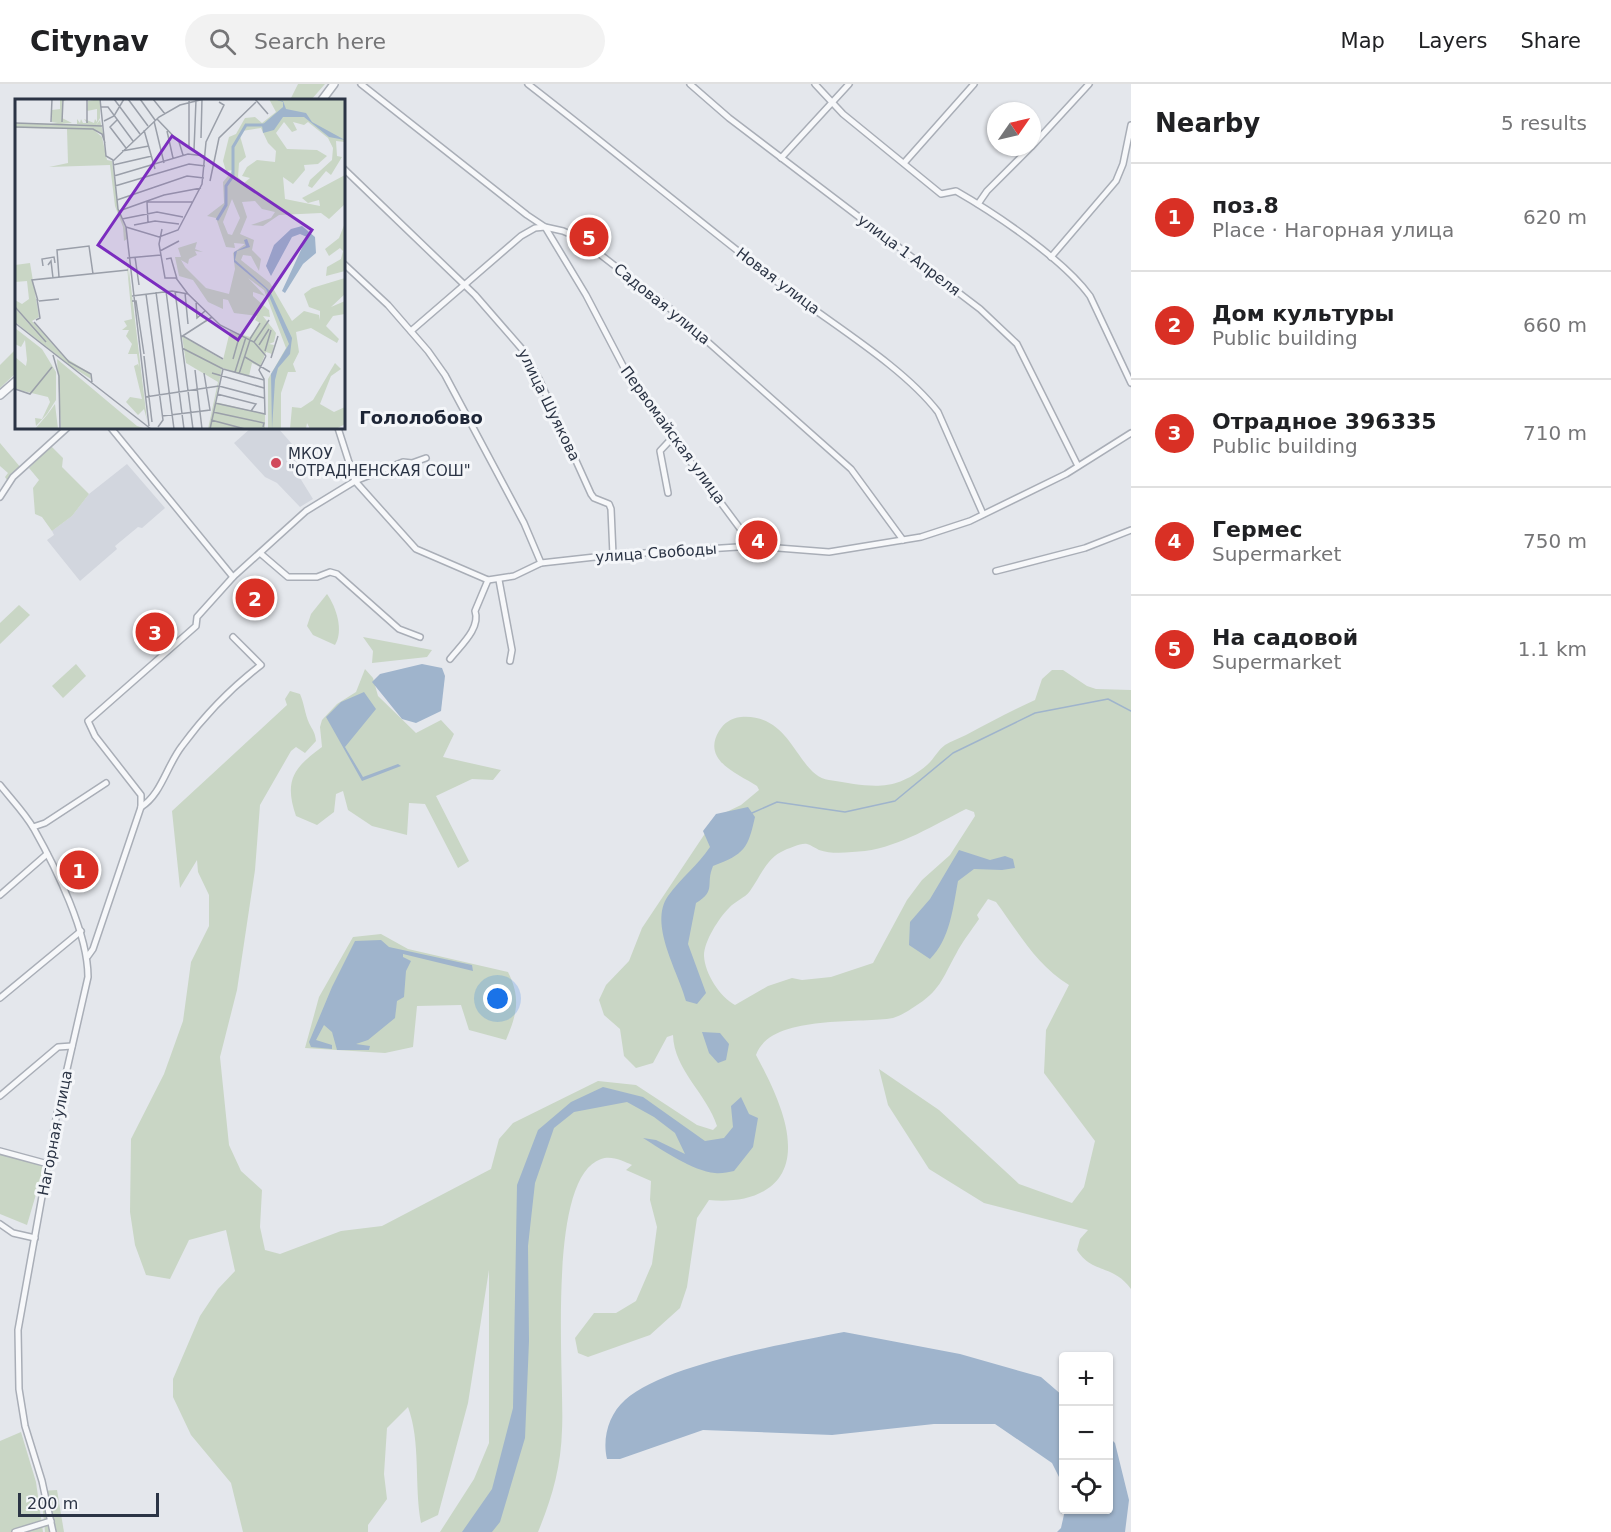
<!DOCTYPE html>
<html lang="en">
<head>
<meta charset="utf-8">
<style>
  :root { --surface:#fff; --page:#f2f2f2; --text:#202124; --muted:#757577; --line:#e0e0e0; --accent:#d93025 }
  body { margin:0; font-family:"DejaVu Sans",sans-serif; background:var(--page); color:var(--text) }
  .controls { position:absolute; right:18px; bottom:18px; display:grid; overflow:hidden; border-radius:6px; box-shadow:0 2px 4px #0004 }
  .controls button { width:54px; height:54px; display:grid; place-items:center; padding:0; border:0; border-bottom:2px solid var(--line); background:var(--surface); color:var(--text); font:30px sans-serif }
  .compass { position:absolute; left:987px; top:18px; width:54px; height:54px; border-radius:50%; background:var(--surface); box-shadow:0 2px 4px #0004; rotate:56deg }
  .scale { position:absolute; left:18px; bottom:15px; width:141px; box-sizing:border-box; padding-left:6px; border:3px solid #2b3445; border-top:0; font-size:16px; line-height:21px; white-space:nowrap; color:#2b3445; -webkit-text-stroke:4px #f4f6f9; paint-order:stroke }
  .you { position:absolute; left:498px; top:915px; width:21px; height:21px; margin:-15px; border:4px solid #fff; border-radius:50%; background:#1a73e8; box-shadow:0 0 0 9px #1a73e833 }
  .badge { display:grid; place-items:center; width:39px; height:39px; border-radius:50%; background:var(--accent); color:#fff; font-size:20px; font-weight:700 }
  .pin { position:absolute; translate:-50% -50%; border:3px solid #fff; box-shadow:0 2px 6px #0006 }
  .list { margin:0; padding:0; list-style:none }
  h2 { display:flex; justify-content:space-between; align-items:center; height:78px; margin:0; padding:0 24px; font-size:26px }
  h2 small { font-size:20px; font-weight:400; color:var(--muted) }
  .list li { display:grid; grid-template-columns:39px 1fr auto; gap:18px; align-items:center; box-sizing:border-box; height:108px; padding:0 24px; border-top:2px solid var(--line) }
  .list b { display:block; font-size:22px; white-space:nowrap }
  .list p { margin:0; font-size:20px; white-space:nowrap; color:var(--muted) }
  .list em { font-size:20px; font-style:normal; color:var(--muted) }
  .icon { flex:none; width:33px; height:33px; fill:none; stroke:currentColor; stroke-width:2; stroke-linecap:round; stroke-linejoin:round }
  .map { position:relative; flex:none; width:1131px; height:1448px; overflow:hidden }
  header { display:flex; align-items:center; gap:36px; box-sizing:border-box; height:84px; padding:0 30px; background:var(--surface); border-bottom:2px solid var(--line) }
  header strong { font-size:28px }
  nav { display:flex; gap:33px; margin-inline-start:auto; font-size:21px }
  .search { width:420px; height:54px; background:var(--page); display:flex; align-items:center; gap:15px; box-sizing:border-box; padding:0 21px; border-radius:33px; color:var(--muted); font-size:22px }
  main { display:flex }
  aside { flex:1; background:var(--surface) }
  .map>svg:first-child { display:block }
  .built { fill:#d2d6de }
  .green { fill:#c9d6c5; fill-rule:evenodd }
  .water { fill:#9fb4cc }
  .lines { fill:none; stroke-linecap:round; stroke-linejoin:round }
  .stream { stroke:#9fb4cc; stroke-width:1.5 }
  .minor-casing { stroke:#a9aeb7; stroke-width:8 }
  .tertiary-casing { stroke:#a9aeb7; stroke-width:10 }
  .minor { stroke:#f7f8fa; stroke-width:5 }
  .tertiary { stroke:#f7f8fa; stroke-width:7 }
  .poi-dot { fill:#d1495b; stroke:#f4f6f9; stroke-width:2 }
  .labels { text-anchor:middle; stroke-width:6; stroke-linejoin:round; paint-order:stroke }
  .street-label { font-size:15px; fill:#2b3445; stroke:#f4f6f9 }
  .poi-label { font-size:15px; fill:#2b3445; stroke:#f4f6f9; text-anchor:start }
  .quarter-label { font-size:18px; font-weight:bold; fill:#1d2536; stroke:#f4f6f9 }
  .inset-river { fill:none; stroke:#9fb4cc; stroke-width:3 }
  .inset-road { fill:none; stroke:#9a9fa9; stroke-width:1.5 }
  .view { fill:#7b2cbf; fill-opacity:0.15; stroke:#7b2cbf; stroke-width:3 }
  .inset-edge { fill:none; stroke:#2b3445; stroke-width:3 }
</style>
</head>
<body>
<header>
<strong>Citynav</strong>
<div class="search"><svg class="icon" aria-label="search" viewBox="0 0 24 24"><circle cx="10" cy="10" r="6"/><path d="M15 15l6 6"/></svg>Search here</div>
<nav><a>Map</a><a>Layers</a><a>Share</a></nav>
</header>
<main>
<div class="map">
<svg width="1131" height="1448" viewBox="0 0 1131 1448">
  <rect width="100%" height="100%" fill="#e4e7ec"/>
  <g class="built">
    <polygon points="251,344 278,344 313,384 300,394 313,415 300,423 277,399 265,393 234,359"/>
    <polygon points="127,380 165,424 142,444 138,443 115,462 117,465 80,497 47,456 54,451 52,447 72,432 89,410"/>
  </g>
  <g class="green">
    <polygon points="298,0 325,0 311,16 290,16"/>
    <polygon points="16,265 16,289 0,304 0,281"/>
    <polygon points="0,359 21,384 7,396 5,393 8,389 0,382"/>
    <polygon points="51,362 63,374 62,383 89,410 72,432 52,447 42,433 35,430 33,404 39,396 29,384"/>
    <path d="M327,510C336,523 344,546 335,561L313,551L307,542L311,530Z"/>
    <polygon points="19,521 30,531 0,560 0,539"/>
    <polygon points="363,553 432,566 427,573 372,579 373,567"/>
    <polygon points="76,580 86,592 63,614 52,602"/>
    <path d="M365,585L373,594L378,612L416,649L441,636L454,650L443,673L501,686L493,696L472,695L436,712L469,777L458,784L425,720L409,719L407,751L372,742L348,726L343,707L336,710L334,728L317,741L296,732C284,697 293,684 322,663L320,643L322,636L337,620L356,608Z"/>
    <path d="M1052,586H1063L1087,602L1096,605L1131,606V1205C1113,1180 1092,1190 1077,1166L1080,1155L1088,1146L984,1119L929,1085L888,1021L879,985L939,1026L1019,1100L1072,1119L1084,1103L1095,1057L1044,989L1046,946L1069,901C1036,881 1019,849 996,818L988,815L977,831L979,835C971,847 962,858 956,870C942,895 940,907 914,923C908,927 900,932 893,934C859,940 770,930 756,971C770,997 788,1033 788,1062C789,1108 746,1120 709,1116L697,1134L687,1203L680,1224L650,1251L588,1273L578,1269L575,1254L594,1229H616L636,1217L652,1180L657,1143L650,1116L651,1097L626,1086L632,1081C624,1077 611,1071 601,1075C545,1094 565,1295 562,1346C561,1383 552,1414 538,1448H440L474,1395L489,1359V1186L468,1319L438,1431L421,1439C414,1401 421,1358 408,1323L387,1344L384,1390L387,1415L368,1441V1448H243L231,1399L191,1351L173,1313V1295L200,1232L218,1205L235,1187L226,1146L189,1156L170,1195L146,1191L135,1161L130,1128L131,1055L164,990L183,937L191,878L209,842V811L198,788L197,776L180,804L172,727L287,621L285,615L290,607L300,610C304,619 305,630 309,639C313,647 315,648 316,657L305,669L296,663L291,667L260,721L255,786L237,906L220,973L229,1061L241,1087L262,1106L260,1143L265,1166L280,1170L341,1147L382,1142L491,1085L499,1055L513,1039L598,997L636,1001L697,1041L713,1046L717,1042C707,1010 674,986 673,951L667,953L653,979L636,984L624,972L620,945L604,931L599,916L606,901L629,877L642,844L716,733L741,721L759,706L757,702C739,690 701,677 719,647C724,639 731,634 741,633C793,629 797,692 829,696C869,702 893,710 927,681C934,675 938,666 945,661C951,657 960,654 966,651C989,639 1011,627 1035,616L1042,595ZM966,725L974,728L975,732L950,771L922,796L907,816L873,879L831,893L802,896L792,894L768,902L735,921C720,913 705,890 704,872C704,857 719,834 729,824C735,817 745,814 750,807C761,792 766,774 785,766C791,764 800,759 807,760C811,761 815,764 819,766C833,771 851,768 865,767C901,762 934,741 966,725Z"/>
    <path d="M381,850L408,865L508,888C521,914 517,930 506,956L469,946L461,921L417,922L413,963L385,969L305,964L319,913L353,853Z"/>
    <polygon points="0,1066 44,1083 27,1141 0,1130"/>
    <polygon points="21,1348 36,1398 43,1448 0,1448 0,1357"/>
    <polygon points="57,1406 64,1448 45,1448 41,1407"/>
  </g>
  <g class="water">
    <polygon points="422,580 442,584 445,592 441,627 416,639 402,635 372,598 380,590"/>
    <polygon points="364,608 376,625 345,663 363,693 398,680 401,682 362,697 326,633 341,618"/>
    <path d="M748,723L755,733C748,764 745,770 713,782C705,801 717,806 696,819L688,860L706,909L697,920L686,917C679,889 648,840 668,812C681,794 698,781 710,763L703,747L716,730Z"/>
    <path d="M959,766L990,776L1005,772L1013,775L1015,784L1002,786L974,785L958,797C953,824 950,855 930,875L909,861L910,838L930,815Z"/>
    <polygon points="381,856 389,863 472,881 473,887 403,870 403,873 411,877 406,887 404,913 397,917 395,934 368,956 356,960 370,962 369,966 337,966 332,948 324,941 316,956 332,961 332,965 311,963 309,958 332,903 355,857"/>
    <polygon points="702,948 720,949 729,960 726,976 718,979 709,969"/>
    <path d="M603,1003L643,1013L705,1057L724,1054L733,1043L731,1022L741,1013L749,1030L758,1034L753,1063L734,1087C728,1088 721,1090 715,1089C693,1087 662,1066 643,1054L656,1056L685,1070L675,1049L654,1033L627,1018L574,1028L554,1044L535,1099L528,1162L529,1257L525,1354L500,1438L492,1448H462L492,1405L513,1324L517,1101L538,1046L571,1018Z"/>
    <path d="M844,1248L960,1270L1041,1293L1063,1312V1401L1052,1379L995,1340H934L832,1351L703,1346L620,1375H607C602,1354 609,1330 625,1316C665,1280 789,1259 844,1248Z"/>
    <polygon points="1109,1353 1115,1359 1129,1416 1125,1448 1057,1448 1061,1444 1065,1426 1108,1426"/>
  </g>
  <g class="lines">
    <polyline class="stream" points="752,729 777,718 845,728 895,717 953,669 1035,629 1108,615 1131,627"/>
    <defs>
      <g id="minor">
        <polyline points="361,0 527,131 545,143 563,147 579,154 673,227 851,385 903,456"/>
        <path d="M528,0C617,69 703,141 793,210C838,244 904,284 938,328L983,430"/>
        <polyline points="690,0 729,34 980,225 1017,260 1078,382"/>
        <path d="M815,0L843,30L941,110L956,107C996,130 1063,175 1090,212L1131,299"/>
        <polyline points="1032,62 1089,0"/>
        <polyline points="781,74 849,0"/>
        <polyline points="904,79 974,0"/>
        <polyline points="344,85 475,211 522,265 539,295 591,410 594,414 609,420 611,425 613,471"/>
        <polyline points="978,120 987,107 1031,63"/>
        <polyline points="1051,173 1116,97 1123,80 1131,41"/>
        <polyline points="344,180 388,221 428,267 445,291 524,439 541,479"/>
        <polyline points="411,247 521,152 535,144 545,143 586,211 632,299 753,462"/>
        <polyline points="111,344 233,493"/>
        <polyline points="338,344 355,397 416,465 488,496 514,492 541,479 613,471 753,462 829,468 921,453 970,437 1066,390 1131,349"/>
        <polyline points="668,409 660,367 674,352"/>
        <polyline points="0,413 13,393 67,344"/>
        <polyline points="260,469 288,493 317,493 330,488 337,490 399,545 420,553"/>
        <polyline points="996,487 1085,464 1131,446"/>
        <polyline points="499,496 512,566 510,577"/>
        <path d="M450,575C460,562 481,544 475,527L488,496"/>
        <path d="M0,701C11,715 25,729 34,745C56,784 88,849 88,893L57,1029L18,1246L19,1305L25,1342L42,1397L53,1448"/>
        <path d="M141,723C161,711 167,681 182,662C204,632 231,604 261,581L233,553"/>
        <polyline points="33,743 45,739 106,699"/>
        <polyline points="0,811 47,770"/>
        <polyline points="88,872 93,865 141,723 141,711 95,652 88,637 196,542 197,533 233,493 306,427 355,397 403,378 412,379 426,374"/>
        <polyline points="0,914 81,847"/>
        <polyline points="0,1012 58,963 72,962"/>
        <polyline points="0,1067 48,1080"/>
        <polyline points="0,1140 13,1149 35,1154"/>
        <polyline points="15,1448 51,1437"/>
      </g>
      <g id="tertiary">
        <polyline points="322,16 334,0"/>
        <polyline points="0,311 16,297"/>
      </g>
    </defs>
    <use href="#minor" class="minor-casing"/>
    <use href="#tertiary" class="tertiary-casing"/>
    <use href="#minor" class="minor"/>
    <use href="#tertiary" class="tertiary"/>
  </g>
  <circle class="poi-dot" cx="276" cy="379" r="6"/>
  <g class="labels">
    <g class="street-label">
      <text transform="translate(909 171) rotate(37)" y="5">улица 1 Апреля</text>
      <text transform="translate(778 197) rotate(37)" y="5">Новая улица</text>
      <text transform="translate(662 220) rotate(39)" y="5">Садовая улица</text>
      <text transform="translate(549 321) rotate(64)" y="5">улица Шуякова</text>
      <text transform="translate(673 351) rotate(54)" y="5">Первомайская улица</text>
      <text transform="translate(656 469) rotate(-4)" y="5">улица Свободы</text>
      <text transform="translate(55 1049) rotate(-79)" y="5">Нагорная улица</text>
    </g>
    <g class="poi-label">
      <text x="288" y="375">МКОУ<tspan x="288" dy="17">"ОТРАДНЕНСКАЯ СОШ"</tspan></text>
    </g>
    <g class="quarter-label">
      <text x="421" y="340">Гололобово</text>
    </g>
  </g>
  <g transform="translate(15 15)">
    <rect width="330" height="330" fill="#e4e7ec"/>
    <path d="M45,0L51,1L47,3V19L57,24L46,25L78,26L62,25V20L65,24L66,20L68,24H72L69,20L79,24L80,20L82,23V10L72,12L73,2L85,0V19L81,26L85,21L89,38L85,33L79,31L87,38L92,61L97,62L103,110L112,133L113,158L112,140L109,142L108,128L100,107L95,66L34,68L53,64L52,30H75L0,29V24L42,25L36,24L43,23H37V11L45,10ZM254,0H330V43L321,42L322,57L327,58L316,76L311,72L297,89L293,87L295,81L317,61L318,49L313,39L293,23L289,26L278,23L282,31L277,33L269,23L261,34L272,50L302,51L312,57L303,65L289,66L290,71L278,85L268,78L270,100L305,107L304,101L293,104L287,99L330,76V105L314,120L306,114L264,116L248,127L236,126L256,119L260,113L247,110L240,102L227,103L232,118L225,135L239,141L237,151L246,160L244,172L236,157L228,156L226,161L255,184L277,222L289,212L304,216L305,221V212L294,208L289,195L297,189L330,179V195L316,208L330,202V215L318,217L311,227L324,240L322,244L296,229L281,233L284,253L278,265L281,273H273L266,294V330H253V280L271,249L249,191L233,179L250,197L238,193V197L254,211L255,218L248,217L261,234L259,243L254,245L259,246L257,255L251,253L245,268L237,264L234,277L207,269L200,303L250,315V330H193L203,283L171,264L167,237L208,261L215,232L235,238L245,224L240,221L242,217L219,214L213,201L208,200V210L193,203L178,181L164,177L160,158H166L163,149L182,143L180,150L188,153L180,152L182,156L174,160L173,165L166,161L170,168L191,189L214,195L220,170L218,154L230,145L219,144L220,149L211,148L201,119L192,117L209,104L208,83L218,71L211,72L208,62L214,38L221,35L230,19L240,18L247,24L261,13ZM246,29L253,44L261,52L260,63L242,61L232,68L227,77L235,79L229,84L223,78L224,64L231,58L225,37L227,32ZM217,100L225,119L217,136L213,135L208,123ZM330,124V172L311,177L312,168L326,160L328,152L325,149L314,157L310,150L324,139ZM111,157L114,180L113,163L132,321L129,310L123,316L111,303L115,298L127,300L119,267L123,265L124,268L122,255H113L117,245L111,237L114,231H107L112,227L109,222L117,220ZM15,164L24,218L17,222L49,258L75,274L76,280L57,268L0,223V209L34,248L0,208V201L7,205L14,200L12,182L0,183V166ZM0,229L27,250L41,273V301L32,315L21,327L20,319L27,320L35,303L33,298L0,290V258L11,267L12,261L10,241L6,248L0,245ZM42,260L122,327L132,330H46ZM320,264L326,270L316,277L305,305L319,313L330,308V325L321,330H295L292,324L291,330H275L277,308L286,309L298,301ZM40,305L43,330H20L32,316Z" fill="#c9d6c5" fill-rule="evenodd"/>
    <path d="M259,0L268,2L271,10L291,14L297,23L330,41L314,38L289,18H268L259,31L248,34L247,26L268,8V3ZM287,127L300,138L301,154L288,165L270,194L267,192L292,138L285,135L277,138L256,177L251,167L259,146L276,130ZM232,140L235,148L222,152L220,161L255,192L277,239L275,255L263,269L260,281L257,330L256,275L274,245L251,190L219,163V153L231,147L229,141Z" fill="#9fb4cc"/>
    <path class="inset-river" d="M202,121L211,106V87L218,77V48L231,26H249"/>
    <path class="inset-road" d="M85,0L91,57L98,61M99,0L125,35M113,0L133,27M125,0L140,21M138,0L150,15M240,0L253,15M86,8H93L118,42M142,20L164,43L168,56M102,21L95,28L111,49M89,22L99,17L109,0M139,22L149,64M36,23L37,0M47,23L48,0M0,24L87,27M72,24V0M0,28L78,30L87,35L90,44M129,31L140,70M152,32L158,59M186,39L187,0M174,48V2M179,51L181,1M107,52L134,47M98,66L137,57M99,77L173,55L190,57M195,82L204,39L241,3M100,87L174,65L190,67M102,101L172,77L189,79M104,112L149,96L186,89M107,120L142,113L168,118M133,123L132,103H177M119,126L140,122L164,125M111,128L144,138L163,131L187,85L191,43L209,6L204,3M147,130L144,145L150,179H161L173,195M145,152L164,142M120,158L124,186M112,159L146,156M151,160L156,159L162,180M33,166L36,162L38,179M28,167L27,160L39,158L40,164M44,178L42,151L74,147L78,175M151,192L169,330M160,192L178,330M141,193L159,330M170,194L173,225M131,195L148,321L143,328M117,197L157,192L173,195L205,226L239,243L251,257M23,202L17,181L113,171M24,202L44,200M117,202H121L129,255M181,202L182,219L190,212M0,208L31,243M21,221L25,219L22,200M19,223L54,263L76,275L77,283M0,224L136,330M168,237L208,260M166,238L197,218M235,240L245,224M239,243L254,221M244,246L254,230M167,249L208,270L249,281M250,252L256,231M38,256L44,277L45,330M129,257L137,323M230,258L255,273M256,259L263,237M218,260L225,235M180,271L187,330M220,273L231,238M197,274L249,289M224,275L235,241M0,290L15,295L37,268M202,295L241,305L236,312M130,298L204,287L249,299M200,304L250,315L249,280L244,271L251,257M198,313L249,324L248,328M147,317L195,311L189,274M196,321L230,330M134,327L111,128L103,110L98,62L144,18L165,6L189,0M195,330L208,270"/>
    <path class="view" d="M157,37L297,131L223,241L83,146Z"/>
    <rect width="330" height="330" class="inset-edge"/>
  </g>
</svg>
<div class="controls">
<button>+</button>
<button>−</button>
<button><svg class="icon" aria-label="locate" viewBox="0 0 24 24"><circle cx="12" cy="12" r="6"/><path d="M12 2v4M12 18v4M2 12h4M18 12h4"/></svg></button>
</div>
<svg class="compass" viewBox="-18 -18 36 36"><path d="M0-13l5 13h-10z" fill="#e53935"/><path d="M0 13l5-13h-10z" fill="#757577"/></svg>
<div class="scale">200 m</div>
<div class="you"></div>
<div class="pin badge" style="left:79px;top:786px">1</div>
<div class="pin badge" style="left:255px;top:514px">2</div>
<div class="pin badge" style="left:155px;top:548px">3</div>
<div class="pin badge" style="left:758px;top:456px">4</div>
<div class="pin badge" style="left:589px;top:153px">5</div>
</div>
<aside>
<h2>Nearby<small>5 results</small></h2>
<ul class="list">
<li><span class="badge">1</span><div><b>поз.8</b><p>Place · Нагорная улица</p></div><em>620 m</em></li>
<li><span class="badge">2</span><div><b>Дом культуры</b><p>Public building</p></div><em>660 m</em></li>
<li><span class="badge">3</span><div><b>Отрадное 396335</b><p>Public building</p></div><em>710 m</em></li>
<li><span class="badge">4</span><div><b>Гермес</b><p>Supermarket</p></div><em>750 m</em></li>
<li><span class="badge">5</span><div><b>На садовой</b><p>Supermarket</p></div><em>1.1 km</em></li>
</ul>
</aside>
</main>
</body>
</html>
